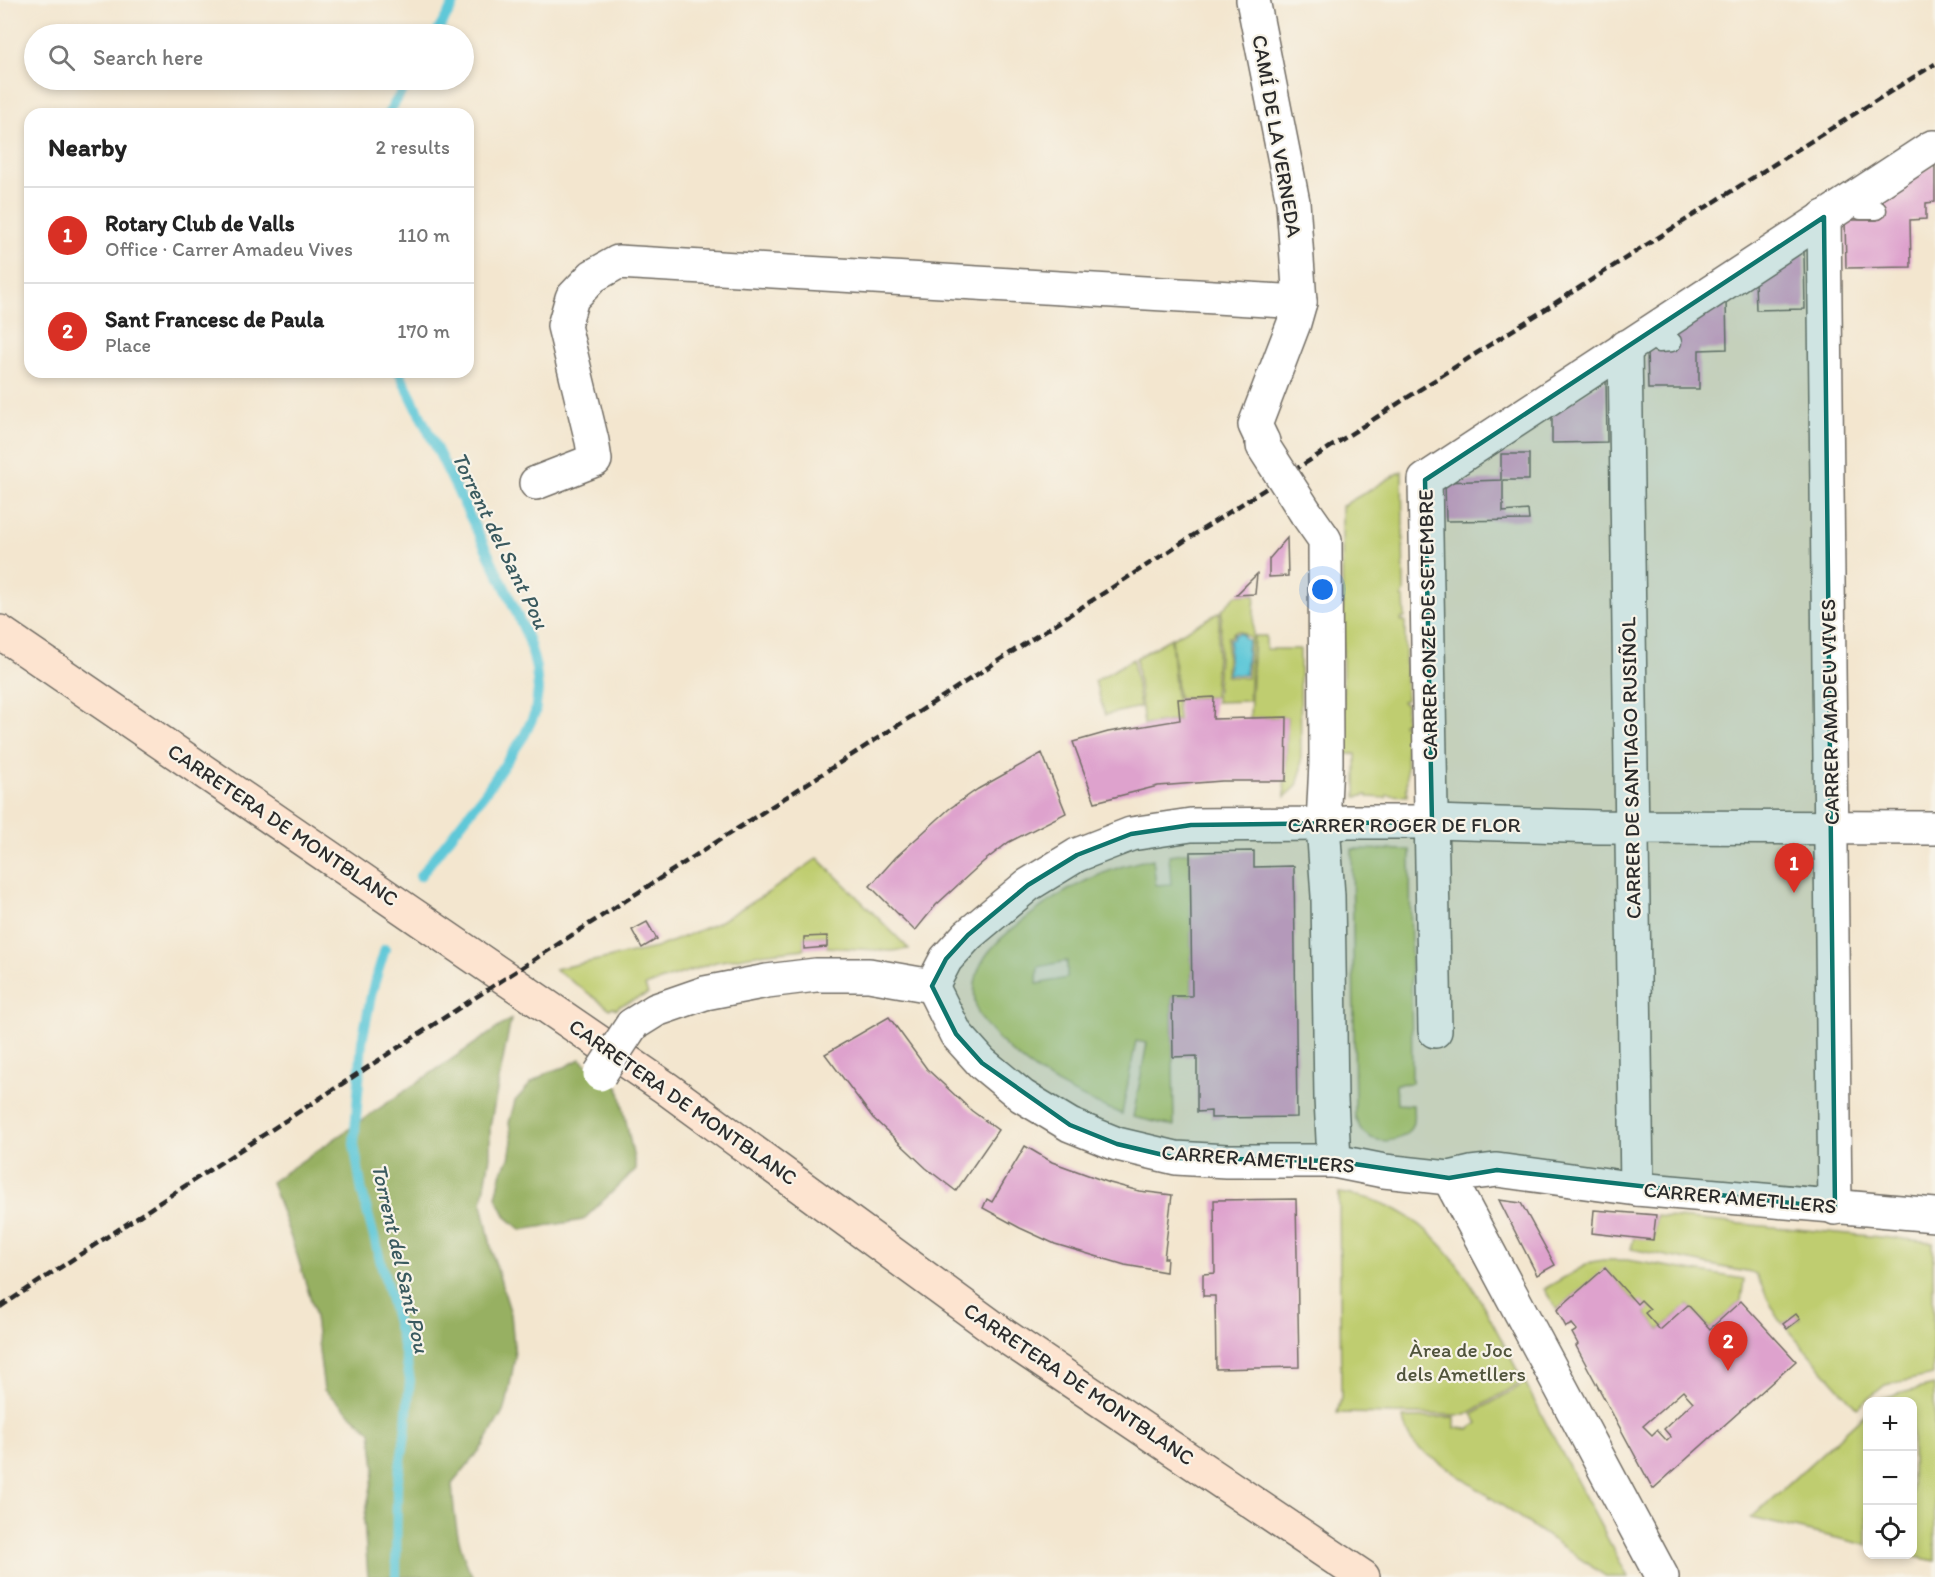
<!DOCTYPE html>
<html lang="en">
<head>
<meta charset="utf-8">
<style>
  :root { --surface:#fff; --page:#f6f6f6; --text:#222; --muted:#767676; --line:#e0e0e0; --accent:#d93025 }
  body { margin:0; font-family:Itim,sans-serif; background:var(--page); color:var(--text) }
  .controls { position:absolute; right:18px; bottom:18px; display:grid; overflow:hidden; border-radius:12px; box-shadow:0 3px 9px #0003 }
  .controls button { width:54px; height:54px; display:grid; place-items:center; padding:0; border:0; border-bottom:2px solid var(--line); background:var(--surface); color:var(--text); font:30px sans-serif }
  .you { position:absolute; left:1323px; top:590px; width:21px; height:21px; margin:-15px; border:4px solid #fff; border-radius:50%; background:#1a73e8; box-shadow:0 0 0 9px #1a73e833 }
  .badge { display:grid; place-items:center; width:39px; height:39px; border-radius:50%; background:var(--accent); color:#fff; font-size:20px; font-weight:700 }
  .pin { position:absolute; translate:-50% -50px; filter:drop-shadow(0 2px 3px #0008) }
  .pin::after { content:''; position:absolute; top:32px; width:21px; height:18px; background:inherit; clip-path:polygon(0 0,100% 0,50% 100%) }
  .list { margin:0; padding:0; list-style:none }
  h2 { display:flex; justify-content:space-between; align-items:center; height:78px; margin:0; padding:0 24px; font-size:26px }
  h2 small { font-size:20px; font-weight:400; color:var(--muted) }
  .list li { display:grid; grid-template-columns:39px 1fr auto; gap:18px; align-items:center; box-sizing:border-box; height:96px; padding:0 24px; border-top:2px solid var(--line) }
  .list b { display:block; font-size:22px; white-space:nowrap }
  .list p { margin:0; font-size:20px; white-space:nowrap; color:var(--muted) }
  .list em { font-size:20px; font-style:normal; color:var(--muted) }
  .icon { flex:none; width:33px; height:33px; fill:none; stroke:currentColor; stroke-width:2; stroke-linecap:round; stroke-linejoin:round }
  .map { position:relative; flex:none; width:1935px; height:1577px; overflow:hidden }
  .search { position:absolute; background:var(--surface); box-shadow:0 3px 9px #0003; left:24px; top:24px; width:450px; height:66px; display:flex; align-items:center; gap:15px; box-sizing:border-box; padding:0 21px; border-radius:33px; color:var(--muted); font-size:22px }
  .panel { position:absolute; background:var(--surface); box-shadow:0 3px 9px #0003; left:24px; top:108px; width:450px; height:270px; border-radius:18px }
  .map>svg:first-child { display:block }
  .green { fill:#bfcd6f; stroke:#757c4d; stroke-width:1.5; fill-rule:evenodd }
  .forest { fill:#97b062; stroke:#616e46; stroke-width:1.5 }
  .water { fill:#5ec8d8; stroke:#447a82; stroke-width:1.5 }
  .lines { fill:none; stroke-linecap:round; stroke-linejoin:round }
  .stream { stroke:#5ec8d8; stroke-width:10 }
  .building { fill:#dea2cd; fill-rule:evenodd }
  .lane-casing { stroke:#716c64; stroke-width:21 }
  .street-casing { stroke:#716c64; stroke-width:36 }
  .secondary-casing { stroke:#716c64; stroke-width:36 }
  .lane { stroke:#fff; stroke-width:18 }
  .street { stroke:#fff; stroke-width:33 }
  .secondary { stroke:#fde4d0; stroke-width:33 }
  .rail { stroke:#2b2b2b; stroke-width:4.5; stroke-dasharray:9 4.5; stroke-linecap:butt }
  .street-bridge-casing { stroke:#716c64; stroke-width:36; stroke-linecap:butt }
  .street-bridge { stroke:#fff; stroke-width:33 }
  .marked { fill:#0f766e; fill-opacity:0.2; stroke:#0f766e; stroke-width:4.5; stroke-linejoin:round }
  .labels { text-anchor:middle; stroke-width:4.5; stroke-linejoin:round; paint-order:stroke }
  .street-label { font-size:21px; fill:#2b2b2b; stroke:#f7f3e8 }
  .park-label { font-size:21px; fill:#50543c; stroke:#f7f3e8 }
  .water-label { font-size:22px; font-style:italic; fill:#3a5a5f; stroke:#f7f3e8 }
</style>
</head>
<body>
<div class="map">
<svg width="1935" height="1577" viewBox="0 0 1935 1577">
  <rect width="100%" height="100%" fill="#f7f3e8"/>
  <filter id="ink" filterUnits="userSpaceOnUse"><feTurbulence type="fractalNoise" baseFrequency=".0167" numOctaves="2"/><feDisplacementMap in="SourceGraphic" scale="12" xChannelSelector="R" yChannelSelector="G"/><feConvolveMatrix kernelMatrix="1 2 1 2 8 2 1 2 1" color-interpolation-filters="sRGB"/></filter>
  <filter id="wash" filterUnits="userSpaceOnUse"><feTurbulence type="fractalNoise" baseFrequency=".008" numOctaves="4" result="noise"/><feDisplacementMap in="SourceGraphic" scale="24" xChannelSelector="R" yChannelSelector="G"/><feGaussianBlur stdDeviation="1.35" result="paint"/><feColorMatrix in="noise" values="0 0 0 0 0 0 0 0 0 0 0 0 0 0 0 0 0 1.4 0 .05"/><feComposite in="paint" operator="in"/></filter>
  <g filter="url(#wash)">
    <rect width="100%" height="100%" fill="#f3e6cf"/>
    <g class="green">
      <polygon points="1402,471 1404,592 1402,598 1404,598 1405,618 1402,618 1401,621 1405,621 1406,700 1402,701 1403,703 1406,704 1405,723 1402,723 1403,726 1406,726 1407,796 1387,795 1386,798 1368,797 1368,795 1356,797 1356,754 1343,754 1342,506"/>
      <path d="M1255,594L1249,701L1216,702L1222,610L1236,595ZM1239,631L1250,638L1247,678L1226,676L1228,637H1231L1234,632Z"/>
      <polygon points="1220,612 1214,697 1178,699 1172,638"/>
      <polygon points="1254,636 1266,636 1266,649 1300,649 1301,771 1297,786 1285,797 1284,781 1286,781 1287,717 1250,718"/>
      <polygon points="1171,638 1178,720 1144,725 1136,658"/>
      <polygon points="1133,659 1140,707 1105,715 1095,681"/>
      <path d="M1352,849L1410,850L1412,1083L1396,1084L1397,1104L1413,1105C1413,1113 1415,1121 1411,1128C1402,1144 1375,1144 1364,1133C1359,1128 1357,1122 1355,1116Z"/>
      <path d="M1190,852L1192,996H1172L1174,1126L1133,1117L1147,1043L1136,1041L1122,1114C1077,1097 1035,1076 1001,1042C993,1033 983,1024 978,1013C972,998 974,978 981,964C991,944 1012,929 1029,916C1064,889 1109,866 1153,859L1156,885L1171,884L1169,855ZM1067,961V978L1037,984L1038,967Z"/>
      <polygon points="818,858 909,949 892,951 827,947 826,936 804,937 804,949 760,954 716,962 645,986 648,994 619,1006 617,1009 612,1007 610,1009 555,969 656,948 717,923 769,892"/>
      <path d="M1339,1193C1445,1203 1479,1300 1523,1381L1466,1415L1337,1413L1341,1398Z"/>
      <path d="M1656,1216L1933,1242V1375L1885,1385L1857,1408L1787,1329L1800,1319L1796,1315L1783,1324C1771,1309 1765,1292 1756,1274L1631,1249L1634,1237L1653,1240Z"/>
      <polygon points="1603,1260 1627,1260 1744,1279 1741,1301 1710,1329 1688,1305 1660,1330 1645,1313 1649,1309 1641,1301 1637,1304 1605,1269 1557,1310 1544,1289 1591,1262"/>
      <path d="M1525,1383L1537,1406L1628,1577H1607L1421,1450C1410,1442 1405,1431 1403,1418L1455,1417V1428L1469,1429L1478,1423L1472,1414Z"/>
      <polygon points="1934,1385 1935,1561 1906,1555 1912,1554 1912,1402 1879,1401 1882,1398"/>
      <polygon points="1867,1412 1867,1545 1751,1518"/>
    </g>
    <g class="forest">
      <path d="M511,1019L490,1126V1157L482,1203L493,1256L511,1314L515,1357L506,1406L483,1446L452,1484C454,1516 457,1548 473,1577H368L364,1520L375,1468L371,1432L324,1390L314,1310L297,1255L271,1182Z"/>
      <polygon points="580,1059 619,1088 618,1090 620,1092 636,1169 583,1220 521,1230 506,1217 496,1197 502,1171 509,1159 512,1141 509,1123 515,1101 531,1083 548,1072 565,1067"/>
    </g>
    <polygon class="water" points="1239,633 1243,635 1245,639 1248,640 1245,675 1228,674 1230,639 1233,639 1234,635"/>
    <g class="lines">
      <g class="stream">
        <polyline points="436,34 456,0"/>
        <polyline points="388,114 409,80"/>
        <polyline points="399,372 508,594 529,641 536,668 538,690 535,713 524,736 485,793 420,876"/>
        <polyline points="385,949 372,991 362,1042 354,1144 362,1192 404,1349 410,1380 405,1435 397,1486 396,1577"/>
      </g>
    </g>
    <g id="blocks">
      <g class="building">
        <polygon points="1935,164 1935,202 1926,203 1926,219 1910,220 1911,267 1846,268 1845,220 1877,220 1876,200"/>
        <polygon points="1799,251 1804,251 1805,309 1756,310 1755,280"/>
        <polygon points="1726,299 1727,349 1699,350 1699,389 1648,389 1647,350 1672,350 1671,335"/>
        <polygon points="1606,380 1607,442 1552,443 1552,413"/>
        <polygon points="1501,454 1529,454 1529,480 1503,480 1503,512 1528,510 1529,520 1446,521 1445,482 1501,480"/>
        <polygon points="1287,538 1288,576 1269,577 1269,559"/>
        <polygon points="1257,574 1255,594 1236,595"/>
        <polygon points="1214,697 1213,719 1287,717 1286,781 1222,781 1158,786 1095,802 1073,742 1108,732 1180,720 1178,699"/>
        <polygon points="1042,753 1066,813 1009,842 983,862 936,905 915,931 870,886 896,857 949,809 978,789"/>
        <polygon points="1254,851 1254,867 1294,866 1297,1117 1211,1118 1211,1111 1197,1112 1197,1056 1173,1057 1172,996 1192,996 1190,852"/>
        <polygon points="647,922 657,939 642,948 632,930"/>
        <polygon points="827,936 827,947 804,949 804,937"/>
        <polygon points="889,1017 927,1069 972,1111 998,1130 956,1191 926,1168 873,1118 825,1054"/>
        <polygon points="1025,1146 1052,1162 1110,1183 1139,1191 1172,1195 1164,1258 1167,1258 1166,1272 1125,1265 1055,1244 1020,1228 983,1208 987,1199 992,1202"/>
        <polygon points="1296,1199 1299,1367 1216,1369 1215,1296 1203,1296 1203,1274 1215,1273 1214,1200"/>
        <polygon points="1499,1200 1521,1203 1555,1265 1537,1275"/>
        <polygon points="1594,1210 1656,1215 1653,1240 1592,1233"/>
        <path d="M1605,1268L1637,1304L1641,1300L1650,1309L1645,1313L1660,1330L1688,1305L1710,1329L1741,1301L1796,1361L1653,1489L1576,1346L1578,1344L1572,1333L1577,1330L1572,1324L1566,1327L1557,1310ZM1683,1391L1693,1402L1664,1429L1671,1437L1667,1441L1657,1430L1652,1435L1643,1426Z"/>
        <polygon points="1796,1314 1800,1319 1787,1329 1783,1324"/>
      </g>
    </g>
  </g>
  <g filter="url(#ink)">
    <use href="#blocks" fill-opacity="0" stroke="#716c64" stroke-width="1.5"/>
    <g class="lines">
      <defs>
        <g id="lane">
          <polyline points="1853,198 1861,210 1877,210"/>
          <polyline points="1651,330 1659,343 1672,342"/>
        </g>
        <g id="street">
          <polyline points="1253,0 1293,202 1300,302 1294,323 1255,425 1263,442"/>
          <polyline points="1824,217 1835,1208"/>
          <polyline points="1625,347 1637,1189"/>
          <polyline points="536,483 595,460 592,441 564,326 572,298 593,276 618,262 1300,302"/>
          <polyline points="1306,513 1325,540 1326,763 1323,824 1328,896 1331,1098 1334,1161"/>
          <polyline points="932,986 956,1034 982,1063 1022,1096 1070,1125 1117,1144 1176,1158 1226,1161 1334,1161 1384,1171 1449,1178 1471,1173 1497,1170 1637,1189 1935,1215"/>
          <polyline points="932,986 946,959 968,935 1028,885 1077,855 1131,834 1191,825 1323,824 1347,822 1432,822 1599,827 1935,828"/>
          <polyline points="632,1025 656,1010 705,993 767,981 816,975 869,975 932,986"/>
          <polyline points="1435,1031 1425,480 1932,147 1935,147"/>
          <polyline points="1449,1178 1662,1577"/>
        </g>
        <polyline id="secondary" points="0,632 666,1088 1005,1336 1363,1577"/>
      </defs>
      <use href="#lane" class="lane-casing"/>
      <use href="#street" class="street-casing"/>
      <use href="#secondary" class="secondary-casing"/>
      <use href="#lane" class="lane"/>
      <use href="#street" class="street"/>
      <use href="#secondary" class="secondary"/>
      <path class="rail" d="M0,1307C370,1064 743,825 1116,585C1388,410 1660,234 1935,64"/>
      <defs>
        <g id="street-bridge">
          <polyline points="1263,442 1263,446 1306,513"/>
          <polyline points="600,1074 632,1025"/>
        </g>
      </defs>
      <use href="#street-bridge" class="street-bridge-casing"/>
      <use href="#street-bridge" class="street-bridge"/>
    </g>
  </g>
  <path class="marked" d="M1824,217L1835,1208L1497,1170L1449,1178L1334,1161L1176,1158L1117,1144L1070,1125L982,1063L956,1034L932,986L946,959L968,935L1028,885L1077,855L1131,834L1191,825L1432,822L1425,480Z"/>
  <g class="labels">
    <g class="street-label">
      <text transform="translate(1277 136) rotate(80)" y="7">CAMÍ DE LA VERNEDA</text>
      <text transform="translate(1428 625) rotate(-91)" y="7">CARRER ONZE DE SETEMBRE</text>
      <text transform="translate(1830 712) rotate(-91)" y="7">CARRER AMADEU VIVES</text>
      <text transform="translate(1631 768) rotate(-91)" y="7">CARRER DE SANTIAGO RUSIÑOL</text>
      <text transform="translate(283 825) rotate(34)" y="7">CARRETERA DE MONTBLANC</text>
      <text x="1404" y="832">CARRER ROGER DE FLOR</text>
      <text transform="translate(683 1102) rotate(35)" y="7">CARRETERA DE MONTBLANC</text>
      <text transform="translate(1258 1159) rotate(4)" y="7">CARRER AMETLLERS</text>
      <text transform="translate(1740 1198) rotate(5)" y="7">CARRER AMETLLERS</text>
      <text transform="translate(1079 1384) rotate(34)" y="7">CARRETERA DE MONTBLANC</text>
    </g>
    <g class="park-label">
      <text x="1461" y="1357">Àrea de Joc<tspan x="1461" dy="24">dels Ametllers</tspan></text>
    </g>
    <g class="water-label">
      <text transform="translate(501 540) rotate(64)" y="8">Torrent del Sant Pou</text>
      <text transform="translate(401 1258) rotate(77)" y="8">Torrent del Sant Pou</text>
    </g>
  </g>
</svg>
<div class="controls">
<button>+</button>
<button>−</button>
<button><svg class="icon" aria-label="locate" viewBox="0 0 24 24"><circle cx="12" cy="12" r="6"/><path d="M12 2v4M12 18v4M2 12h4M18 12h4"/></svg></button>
</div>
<div class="you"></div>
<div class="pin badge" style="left:1794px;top:893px">1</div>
<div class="pin badge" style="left:1728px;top:1371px">2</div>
<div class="search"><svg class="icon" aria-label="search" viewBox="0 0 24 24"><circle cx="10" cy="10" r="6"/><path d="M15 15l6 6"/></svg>Search here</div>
<section class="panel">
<h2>Nearby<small>2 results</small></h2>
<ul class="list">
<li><span class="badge">1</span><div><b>Rotary Club de Valls</b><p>Office · Carrer Amadeu Vives</p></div><em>110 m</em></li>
<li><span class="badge">2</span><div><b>Sant Francesc de Paula</b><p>Place</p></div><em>170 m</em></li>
</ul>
</section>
</div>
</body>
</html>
